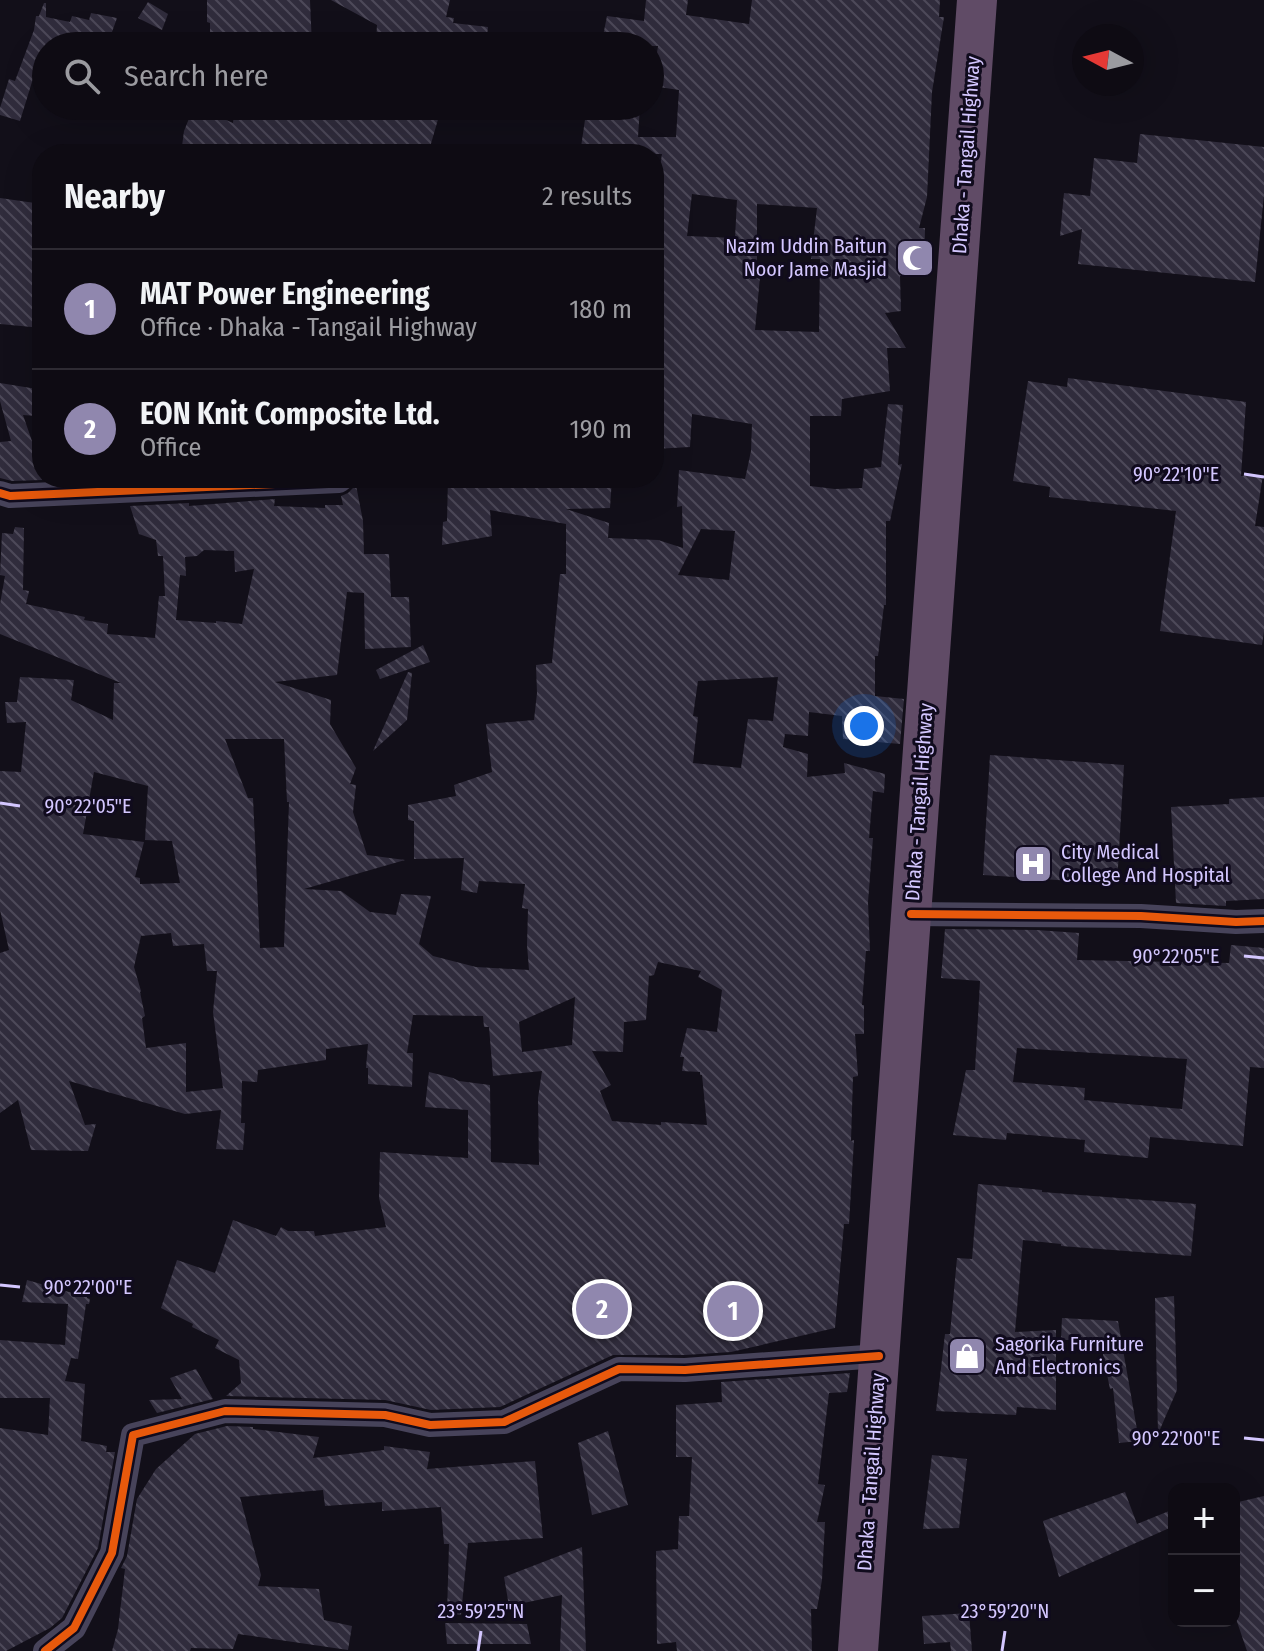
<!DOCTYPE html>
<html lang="en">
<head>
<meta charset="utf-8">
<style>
  :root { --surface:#0e0b13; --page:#17141c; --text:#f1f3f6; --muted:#9b9ba0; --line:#2e2b33; --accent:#9087ae }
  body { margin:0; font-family:"Fira Sans Condensed",sans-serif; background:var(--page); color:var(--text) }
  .controls { position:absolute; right:24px; bottom:24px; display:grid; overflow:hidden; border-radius:16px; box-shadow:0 8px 32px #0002 }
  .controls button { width:72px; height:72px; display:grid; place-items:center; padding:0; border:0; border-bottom:2px solid var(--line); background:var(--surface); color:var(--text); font:40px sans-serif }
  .compass { position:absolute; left:1072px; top:24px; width:72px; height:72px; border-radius:50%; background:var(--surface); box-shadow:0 8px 32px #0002; rotate:277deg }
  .you { position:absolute; left:864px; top:726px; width:28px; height:28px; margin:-20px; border:6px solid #fff; border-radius:50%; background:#1a73e8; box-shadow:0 0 0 12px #1a73e833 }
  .badge { display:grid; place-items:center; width:52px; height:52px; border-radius:50%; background:var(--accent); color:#fff; font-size:26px; font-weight:700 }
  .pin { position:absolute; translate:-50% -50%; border:4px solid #fff; box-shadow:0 2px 8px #0006 }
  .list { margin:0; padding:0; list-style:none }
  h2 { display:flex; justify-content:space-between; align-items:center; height:104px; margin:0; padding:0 32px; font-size:34px }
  h2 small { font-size:26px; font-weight:400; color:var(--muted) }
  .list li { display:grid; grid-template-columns:52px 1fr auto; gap:24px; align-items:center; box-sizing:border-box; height:120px; padding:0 32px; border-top:2px solid var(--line) }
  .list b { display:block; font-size:30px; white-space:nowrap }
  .list p { margin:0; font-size:26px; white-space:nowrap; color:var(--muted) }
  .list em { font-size:26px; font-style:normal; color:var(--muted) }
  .icon { flex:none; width:44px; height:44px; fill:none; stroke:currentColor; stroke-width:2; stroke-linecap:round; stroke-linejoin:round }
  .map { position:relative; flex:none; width:1264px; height:1651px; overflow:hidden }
  .search { position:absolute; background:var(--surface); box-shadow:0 8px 32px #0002; left:32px; top:32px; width:632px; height:88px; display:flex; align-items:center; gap:20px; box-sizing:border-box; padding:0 28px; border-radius:44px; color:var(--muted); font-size:30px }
  .panel { position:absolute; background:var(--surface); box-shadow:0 8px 32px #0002; left:32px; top:144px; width:632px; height:344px; border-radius:32px }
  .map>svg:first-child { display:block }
  .building { fill:url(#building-back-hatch); fill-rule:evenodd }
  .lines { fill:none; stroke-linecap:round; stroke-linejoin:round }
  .minor { stroke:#47435a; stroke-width:24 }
  .trunk { stroke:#604b66; stroke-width:40 }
  .cycleway-casing { stroke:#100b1d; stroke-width:13 }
  .cycleway { stroke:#e8590c; stroke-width:8 }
  .ticks { fill:none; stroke:#d4c7ff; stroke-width:3 }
  .labels { text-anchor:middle; stroke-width:6; stroke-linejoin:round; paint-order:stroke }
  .street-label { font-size:20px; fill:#d4c7ff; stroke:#100b1d }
  .poi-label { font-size:20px; fill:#d4c7ff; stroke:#100b1d; text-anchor:start }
  .ticks-label { font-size:20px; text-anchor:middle; fill:#d4c7ff; stroke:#100b1d; stroke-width:6; stroke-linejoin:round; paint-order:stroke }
</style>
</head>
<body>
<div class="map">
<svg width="1264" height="1651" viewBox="0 0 1264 1651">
  <defs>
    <pattern id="building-back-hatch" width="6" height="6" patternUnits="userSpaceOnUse" patternTransform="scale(2)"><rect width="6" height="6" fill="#302c3c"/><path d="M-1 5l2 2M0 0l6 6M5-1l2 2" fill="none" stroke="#4d4959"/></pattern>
  </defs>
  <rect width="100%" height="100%" fill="#120f19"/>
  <g class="building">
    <polygon points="207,0 310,0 312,46 210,46 210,23 207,22"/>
    <polygon points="331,0 450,0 446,17 454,18 453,23 488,27 486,46 456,46 398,38 397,41 376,42 377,25"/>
    <path d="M646,0H688L686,15L749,24L752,0H940L939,17H944L932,92L927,197L919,228H925L924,276H900L901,311L885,313L906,348H887L890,391L842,399L841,416H810V486L835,489L862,488L864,469L881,467L888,404L903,405L898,465L902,464L890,521H886V605H884L878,656H875V696L904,699L900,744L843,739L842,716L809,712L808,736L785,734L783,747L808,754L807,777L845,773L844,763L885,774L884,793L873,791L869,838H873L868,902L870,951H866L862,1005H864V1034H855L858,1076L853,1077L851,1141L854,1140L849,1224H844L835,1328L731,1352L685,1355H613L500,1407L431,1410L385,1400L226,1396L241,1383L239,1360L215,1348L219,1340L192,1327L193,1324L161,1308L177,1260L215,1273L233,1220L276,1236L281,1227L288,1231H314L315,1236L386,1227L379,1198L380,1152L468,1158V1110L425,1107L429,1072L453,1078L459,1081L490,1085L491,1162L539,1165L538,1098L542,1071L493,1076L489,1027H484L483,1016L413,1015L407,1053H413L412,1087L368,1084V1068H366L368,1044L326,1049V1060L258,1070L257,1082L242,1081L241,1123H245L243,1150L216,1149L221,1110L185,1114L69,1081L85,1125L96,1124L88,1151L31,1150L18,1100L0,1113V953L9,950L0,910V771L21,772L26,722L7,723L5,702H17L20,677L74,680L71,700L113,720L114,683H121L0,634V604L5,576L0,575L2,533L13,534L15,527L24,528L23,590L29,591L26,604L85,617L84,620L108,624L107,634L155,638L159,596H165L163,556H158L156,540L139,534L130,506L189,503V506L275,499L274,506L325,508V505H343L341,496L348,493L356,485L363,521L364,554H389L391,597H409L411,647L365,649L364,593L347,592L337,675L275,682L331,700L330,724L356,768L350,784L356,785L353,812L367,855L405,860L304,889L341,891L370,912L396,915L401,894L431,896L419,944L433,956L476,967L529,970L527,945L528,909L522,908L525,884L479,881L477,893L461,890L464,858L414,859V821L408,820V805L456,796L454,785L492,772L486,724L534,720L537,693L536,665L552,663L560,574H566V524L490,510L492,536L442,545L443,522L447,521L448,478H612L610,508L566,509L609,523L608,538L658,540L683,548L682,506L677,507L679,470L745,479L751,451L752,424L692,414L690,447L654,449V347L658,327H654V205L662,154H580L587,106H640L638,137H676L679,90L652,86L658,46H601L607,16L644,21ZM692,194L737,200L735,238L687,236ZM757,204L817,208L811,259H820L819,332L755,330L761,266H757ZM701,529L735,531L729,580L678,575ZM204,550L234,551L235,572L254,569L242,624L216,621V623L176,620L180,575L186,576L185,557L197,556ZM778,677L773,721L748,719L741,768L693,763L698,717L693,716L698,681ZM225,739H284L287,802H289L284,947L260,948L253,798H248ZM94,772L148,786L145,840L172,841L180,883L140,884V878L135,877L144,842L83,834ZM171,933L173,946L204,944L207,971H217L213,1012L223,1088L186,1092V1043L146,1048L142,1018L145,1016L140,992L141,991L134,967L141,936ZM658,962L701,971L698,977L722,990L717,1032L687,1028L680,1057H684L682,1071L700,1072V1075H702L707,1125L661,1122V1125L612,1121L600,1091L611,1085L592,1051L623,1052L624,1022L646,1020L649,976L654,975ZM575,997L572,1045L522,1052L519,1022Z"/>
    <polygon points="148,2 168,14 162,30 138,18"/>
    <polygon points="44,3 46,3 46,17 70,22 72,16 89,20 91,13 117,18 107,46 58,46 46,44 46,61 39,59 20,121 0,115 0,108 9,79 15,81 34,30 36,16 39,16"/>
    <polygon points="194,106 233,123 234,113 266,116 266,106 331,106 331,109 418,115 419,109 441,109 428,154 181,154 184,131"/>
    <polygon points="1140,134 1264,147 1264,195 1255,282 1078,264 1082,229 1060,236 1064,193 1090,196 1094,158 1137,163"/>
    <polygon points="0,198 42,204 42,275 37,275 34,310 42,311 42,328 0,324"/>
    <polygon points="1068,378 1246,402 1241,476 1263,475 1255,526 1264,527 1264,631 1262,645 1160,631 1176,511 1049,497 1050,487 1013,481 1028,381 1067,387"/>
    <polygon points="0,383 37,389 36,416 23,415 42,470 42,480 12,481 0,478 0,442 11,441 0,401"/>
    <polygon points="423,645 430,662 380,679 376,670"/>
    <polygon points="408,672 412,673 407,720 373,751"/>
    <polygon points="990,755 1124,765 1117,884 983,875"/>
    <polygon points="1264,797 1264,899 1226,901 1226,906 1176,903 1171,807 1229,804 1229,799"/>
    <path d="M945,929L1037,930L1079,933L1077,960L1229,963L1231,945L1264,948V1068L1250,1067L1243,1146L1150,1137L1148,1158L1084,1152L1085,1140L1007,1133L1006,1140L953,1135L966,1070H975L980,981L941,978ZM1017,1048L1187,1059L1182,1109L1084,1100L1085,1088L1013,1082Z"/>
    <polygon points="978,1184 1042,1190 1042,1192 1196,1204 1191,1256 1061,1246 1061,1244 1023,1240 1015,1332 1056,1330 1056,1410 1017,1407 1016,1415 936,1411 945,1334 950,1334 957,1258 972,1259"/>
    <polygon points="27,1280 69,1292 87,1295 87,1298 90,1299 89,1304 86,1304 78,1359 71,1358 65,1381 85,1384 81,1441 107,1446 106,1452 115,1452 98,1548 62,1618 50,1628 6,1651 0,1651 0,1428 48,1435 50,1398 0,1398 0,1340 65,1345 68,1304 22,1302"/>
    <polygon points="1174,1296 1177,1390 1158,1434 1155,1298"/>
    <polygon points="1062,1318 1118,1321 1139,1441 1119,1443 1113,1388 1110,1389 1100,1340 1061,1340"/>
    <polygon points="196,1369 213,1399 157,1413 149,1400 182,1399 170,1378"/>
    <polygon points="850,1373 847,1392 829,1393 818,1484 825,1485 817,1522 825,1522 822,1580 817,1609 811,1609 812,1651 677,1651 676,1642 657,1644 656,1551 678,1549 679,1516 689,1516 692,1457 676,1457 676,1405 722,1402 721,1382"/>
    <polygon points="227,1426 253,1427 253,1429 319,1437 313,1458 384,1450 384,1446 430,1452 427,1469 535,1461 543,1538 468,1543 461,1615 447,1614 449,1544 444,1544 441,1507 382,1511 382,1502 325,1506 323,1490 240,1497 261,1575 258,1586 319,1589 324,1620 352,1626 348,1650 238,1634 233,1649 191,1648 190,1651 112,1651 118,1629 125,1569 121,1568 127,1556 137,1499 156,1469 195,1434"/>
    <polygon points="608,1431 628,1505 592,1515 578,1443"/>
    <polygon points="932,1455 967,1459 959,1528 923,1529"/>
    <polygon points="1125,1492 1137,1524 1174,1509 1174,1526 1059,1577 1043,1521"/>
    <polygon points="1264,1496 1264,1651 1247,1651 1234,1613 1234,1503"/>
    <polygon points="582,1547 586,1651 560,1651 562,1595 509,1606 504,1577"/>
    <polygon points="969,1613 972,1651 951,1651 950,1642 924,1644 922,1616"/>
    <polygon points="445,1623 527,1624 531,1644 447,1644"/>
  </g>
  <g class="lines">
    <g class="minor">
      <polyline points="0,493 10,496 339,481 343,478"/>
      <polyline points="911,914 1141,916 1236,922 1264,921"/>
      <polyline points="45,1651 74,1628 112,1553 133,1435 225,1411 385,1415 430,1425 504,1422 619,1369 685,1370 879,1356"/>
    </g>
    <polyline class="trunk" points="858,1651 977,0"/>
    <defs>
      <g id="cycleway">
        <polyline points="0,493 10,496 339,481 343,478"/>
        <polyline points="911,914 1141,916 1236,922 1264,921"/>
        <polyline points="45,1651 74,1628 112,1553 133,1435 225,1411 385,1415 430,1425 504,1422 619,1369 685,1370 879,1356"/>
      </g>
    </defs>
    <use href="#cycleway" class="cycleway-casing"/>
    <use href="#cycleway" class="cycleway"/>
  </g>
  <path class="ticks" d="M1244,474L1264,477M0,803L20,806M1244,956L1264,958M0,1285L20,1287M1244,1438L1264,1440M478,1651L481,1631M1002,1651L1005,1631"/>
  <defs>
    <symbol id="mosque-square" viewBox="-11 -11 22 22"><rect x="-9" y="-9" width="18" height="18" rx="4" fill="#9087ae" stroke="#100b1d"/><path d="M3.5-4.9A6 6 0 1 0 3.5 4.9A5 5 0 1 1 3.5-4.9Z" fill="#fff"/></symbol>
    <symbol id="hospital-square" viewBox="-11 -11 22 22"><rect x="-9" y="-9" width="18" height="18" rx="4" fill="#9087ae" stroke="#100b1d"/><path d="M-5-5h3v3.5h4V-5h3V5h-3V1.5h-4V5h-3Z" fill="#fff"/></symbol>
    <symbol id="shop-square" viewBox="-11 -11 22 22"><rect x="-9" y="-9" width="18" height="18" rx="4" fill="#9087ae" stroke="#100b1d"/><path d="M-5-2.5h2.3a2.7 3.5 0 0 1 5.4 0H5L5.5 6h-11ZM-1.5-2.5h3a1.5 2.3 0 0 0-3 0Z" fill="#fff"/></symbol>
  </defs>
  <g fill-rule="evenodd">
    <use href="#mosque-square" x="893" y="236" width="44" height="44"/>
    <use href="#hospital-square" x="1011" y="842" width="44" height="44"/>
    <use href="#shop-square" x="945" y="1334" width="44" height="44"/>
  </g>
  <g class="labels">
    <g class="street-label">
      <text transform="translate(966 155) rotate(-86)" y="7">Dhaka - Tangail Highway</text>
      <text transform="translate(919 802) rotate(-86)" y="7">Dhaka - Tangail Highway</text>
      <text transform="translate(871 1472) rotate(-86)" y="7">Dhaka - Tangail Highway</text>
    </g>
    <g class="poi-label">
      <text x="887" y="253" text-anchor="end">Nazim Uddin Baitun<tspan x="887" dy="23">Noor Jame Masjid</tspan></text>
      <text x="1061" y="859">City Medical<tspan x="1061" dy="23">College And Hospital</tspan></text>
      <text x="995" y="1351">Sagorika Furniture<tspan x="995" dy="23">And Electronics</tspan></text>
    </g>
  </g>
  <g class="ticks-label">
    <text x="1176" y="481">90°22'10"E</text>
    <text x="88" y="813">90°22'05"E</text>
    <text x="1176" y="963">90°22'05"E</text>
    <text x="88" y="1294">90°22'00"E</text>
    <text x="1176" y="1445">90°22'00"E</text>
    <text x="481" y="1618">23°59'25"N</text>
    <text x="1005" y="1618">23°59'20"N</text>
  </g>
</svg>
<div class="controls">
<button>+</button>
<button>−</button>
</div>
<svg class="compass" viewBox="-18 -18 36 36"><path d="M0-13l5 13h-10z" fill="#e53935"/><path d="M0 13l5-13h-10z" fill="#9b9ba0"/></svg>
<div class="you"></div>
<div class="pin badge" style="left:733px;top:1311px">1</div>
<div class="pin badge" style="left:602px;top:1309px">2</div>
<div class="search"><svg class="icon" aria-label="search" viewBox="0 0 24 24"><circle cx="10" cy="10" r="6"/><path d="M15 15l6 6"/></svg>Search here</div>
<section class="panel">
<h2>Nearby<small>2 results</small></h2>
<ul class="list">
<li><span class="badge">1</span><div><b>MAT Power Engineering</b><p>Office · Dhaka - Tangail Highway</p></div><em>180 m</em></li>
<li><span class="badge">2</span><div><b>EON Knit Composite Ltd.</b><p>Office</p></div><em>190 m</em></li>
</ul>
</section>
</div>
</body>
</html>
